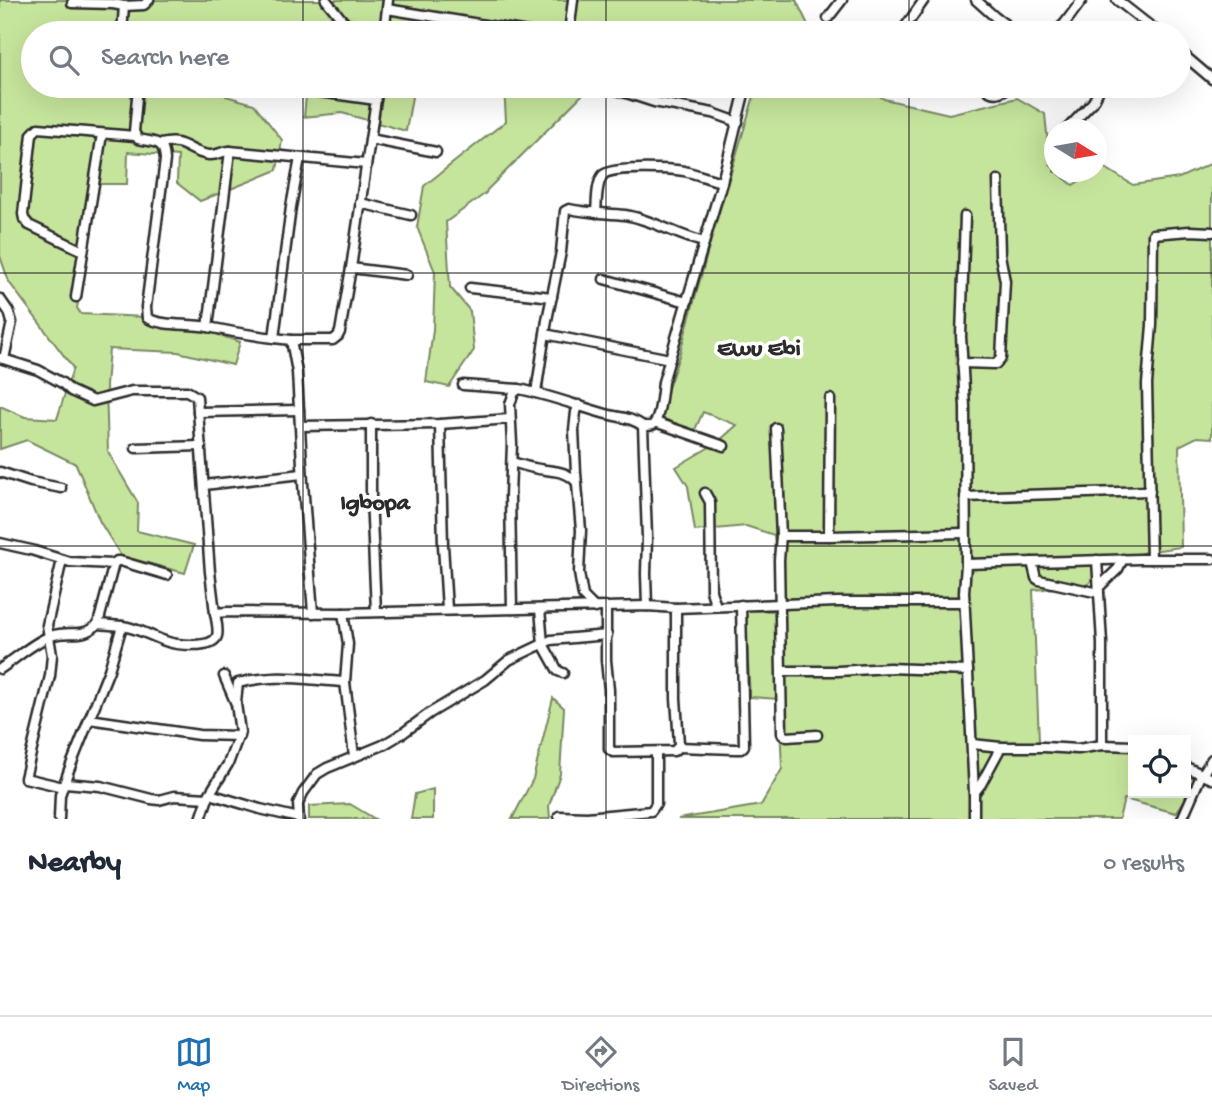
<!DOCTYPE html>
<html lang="en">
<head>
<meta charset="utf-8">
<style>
  :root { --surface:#fff; --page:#f6f6f7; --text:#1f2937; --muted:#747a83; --line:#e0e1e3; --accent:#1f6fb2 }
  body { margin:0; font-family:"Gochi Hand",sans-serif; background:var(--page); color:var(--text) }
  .controls { position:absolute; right:21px; bottom:21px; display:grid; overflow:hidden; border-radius:0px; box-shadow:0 7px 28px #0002 }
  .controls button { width:63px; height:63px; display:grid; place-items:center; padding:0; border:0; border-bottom:2px solid var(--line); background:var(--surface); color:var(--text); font:35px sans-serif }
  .compass { position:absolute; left:1044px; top:119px; width:63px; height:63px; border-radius:50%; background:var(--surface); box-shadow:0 7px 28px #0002; rotate:101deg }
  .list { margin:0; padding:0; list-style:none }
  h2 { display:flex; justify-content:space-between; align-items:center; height:91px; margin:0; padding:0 28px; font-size:30px }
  h2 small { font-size:23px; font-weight:400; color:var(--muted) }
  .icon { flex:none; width:38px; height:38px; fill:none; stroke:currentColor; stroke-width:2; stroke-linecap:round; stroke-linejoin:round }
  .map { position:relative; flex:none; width:1212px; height:819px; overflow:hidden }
  .search { position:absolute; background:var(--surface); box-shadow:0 7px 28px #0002; left:21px; right:21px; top:21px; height:77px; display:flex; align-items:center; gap:18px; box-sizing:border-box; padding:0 24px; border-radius:38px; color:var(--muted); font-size:26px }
  .sheet { height:196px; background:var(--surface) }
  nav { display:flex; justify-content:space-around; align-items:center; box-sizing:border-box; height:98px; border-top:2px solid var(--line); background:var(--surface); font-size:19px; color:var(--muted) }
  nav a { display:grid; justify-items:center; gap:4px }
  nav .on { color:var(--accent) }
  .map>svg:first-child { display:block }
  .green { fill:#c6e59c; stroke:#788864; stroke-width:2 }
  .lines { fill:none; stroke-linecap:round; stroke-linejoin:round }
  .minor-casing { stroke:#2b2b2b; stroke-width:13 }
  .minor { stroke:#fff; stroke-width:8 }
  .grid { fill:none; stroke:#2b2b2b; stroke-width:2; stroke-opacity:0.55 }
  .labels { text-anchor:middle; stroke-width:7; stroke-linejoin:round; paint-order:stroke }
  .quarter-label { font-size:24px; font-weight:bold; fill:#2b2b2b; stroke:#fff }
</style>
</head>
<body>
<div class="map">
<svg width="1212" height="819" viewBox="0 0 1212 819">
  <rect width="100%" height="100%" fill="#fff"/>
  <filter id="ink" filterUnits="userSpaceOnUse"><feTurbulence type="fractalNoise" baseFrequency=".0143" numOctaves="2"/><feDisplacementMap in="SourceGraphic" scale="14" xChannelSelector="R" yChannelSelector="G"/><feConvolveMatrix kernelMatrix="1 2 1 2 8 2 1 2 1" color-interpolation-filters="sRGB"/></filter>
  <g filter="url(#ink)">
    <g class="green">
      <polygon points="0,0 796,0 812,33 718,33 711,29 649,27 643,33 33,33 33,86 226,86 226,96 254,104 282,140 277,170 248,182 200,201 177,183 178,156 128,152 127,184 97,184 85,267 77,308 81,314 167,318 240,342 233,365 178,352 109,349 106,386 108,452 138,503 137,531 194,545 185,573 121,556 100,522 76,464 27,440 0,449 0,406 25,417 57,419 73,368 9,282 0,256"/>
      <polygon points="307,86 414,86 406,131 342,113 304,117"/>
      <polygon points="504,86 591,86 487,190 486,193 446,222 450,287 470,311 474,350 449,387 426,382 433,330 435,272 417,227 424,186 506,121"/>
      <polygon points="757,86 867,86 884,99 949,114 1017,98 1045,114 1050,164 1054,169 1054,172 1057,172 1073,185 1093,172 1096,172 1097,169 1102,166 1133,185 1179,178 1212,163 1212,438 1197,437 1179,446 1181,547 1145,552 1101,566 1088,585 1033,590 1039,741 1077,749 1133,749 1133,793 1186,793 1186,774 1198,780 1176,813 1124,799 1119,819 678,819 761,805 782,769 779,699 750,697 745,610 780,611 774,535 746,526 695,531 688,486 676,467 718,442 737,425 703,412 693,434 655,427 679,356 714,229"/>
      <polygon points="553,698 564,708 560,774 549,806 550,819 512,819 533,779"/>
      <polygon points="433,789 433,819 411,819 415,794"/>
      <polygon points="350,804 375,819 309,819 309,806"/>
    </g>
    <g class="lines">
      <defs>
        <g id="minor">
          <polyline points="326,0 344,22 351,26 377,33"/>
          <polyline points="976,0 995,17 1017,33"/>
          <polyline points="1117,0 1159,33"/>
          <polyline points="72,3 113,4 124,6"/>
          <polyline points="387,9 534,33"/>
          <polyline points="828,18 842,0"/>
          <polyline points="122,33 124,6 144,5 149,0"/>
          <polyline points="384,33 388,0"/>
          <polyline points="569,33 573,0"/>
          <polyline points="901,33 924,0"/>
          <polyline points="1055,33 1065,23 1082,0"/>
          <polyline points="1179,51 1212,79"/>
          <path d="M138,86L134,132L138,139C155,143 164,139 165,160L146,307L147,318C165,327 188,323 208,327C236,333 262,337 291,340L297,372L303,483L313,613"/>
          <polyline points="248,86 298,89 376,100"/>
          <polyline points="451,86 494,92 546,86"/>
          <polyline points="582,86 617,90 654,102 713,113 738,122"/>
          <path d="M984,86C992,97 1001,93 1011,86"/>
          <polyline points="1066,130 1093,102 1101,86"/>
          <polyline points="370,139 436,152"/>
          <path d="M161,144C185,138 187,152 209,155C216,156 222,151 230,151L366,164"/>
          <polyline points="360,203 411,215"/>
          <path d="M596,213C597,202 596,184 603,175C610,166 671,169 684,171C697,174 709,179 722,182"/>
          <polyline points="965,216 961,336 965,407 966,564 964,592 974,793 974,819"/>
          <polyline points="83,251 29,225 24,219 23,214 32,134 38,128 135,136"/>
          <polyline points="351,268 407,275"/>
          <polyline points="604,279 687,302"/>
          <polyline points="470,288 552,297"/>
          <polyline points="76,297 102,134"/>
          <polyline points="0,299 9,312 12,322 4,359"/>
          <polyline points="208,327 230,151"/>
          <polyline points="545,334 670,359"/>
          <polyline points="274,338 291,207 300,158"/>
          <polyline points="291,340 333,340 338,336 340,332 351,268 378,86"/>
          <polyline points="0,358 38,370 62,383 71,391 93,401 132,391 187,391 197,397 210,572 215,613"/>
          <polyline points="962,363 996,364 1001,358 1005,281 1000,255 998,180"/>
          <polyline points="463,385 519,389"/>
          <path d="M536,393L547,320L561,252L565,211L569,209C587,213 606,213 625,215C652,219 677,236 704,242"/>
          <polyline points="579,405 576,412 574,430 576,473 581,530 579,573 583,596 595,608"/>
          <polyline points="198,412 299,410"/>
          <polyline points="655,422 724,446"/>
          <polyline points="371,424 371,496 376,611"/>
          <polyline points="440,424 443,545 447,609"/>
          <polyline points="300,426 440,424 510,419"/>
          <polyline points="776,428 781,536 779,560 782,733 783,735 787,737 817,735"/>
          <polyline points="136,448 201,446"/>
          <path d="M512,462C519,464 527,467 534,468C550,472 567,469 577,483"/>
          <polyline points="0,472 31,482 61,488"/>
          <polyline points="204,485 302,474"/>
          <polyline points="705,493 710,502 711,591 716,606"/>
          <polyline points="965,497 1150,491"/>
          <polyline points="781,536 829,536 830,399"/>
          <polyline points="829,536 965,533"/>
          <polyline points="0,543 31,550 70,562 113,564 113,567 98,624"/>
          <polyline points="1151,559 1147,384 1152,325 1153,234 1190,231 1212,232"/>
          <polyline points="62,560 47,625 52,655 50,676 25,778 63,787"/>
          <polyline points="1097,560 1102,643 1102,745"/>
          <polyline points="1032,562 1036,578 1039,580 1099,593"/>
          <polyline points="113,564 117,561 120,561 167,575"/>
          <polyline points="966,564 1140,559 1212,559"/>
          <polyline points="1099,587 1118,569 1123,559"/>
          <path d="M647,606L646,574L647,537L643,426C647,426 651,427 654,424C660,417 662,391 663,382L722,182L746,86"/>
          <polyline points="606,608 606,660 609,690 609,749 613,752 674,751 678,747 679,744 676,698 676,608"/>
          <path d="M512,609L510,496L512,444L510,404L514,393L519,389C549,395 577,406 606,414C621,418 630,417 643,426"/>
          <polyline points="540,609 543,644 558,671 563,673"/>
          <polyline points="343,613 348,644 345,682 354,756"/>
          <path d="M0,669C15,659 35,641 51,636C72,629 80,640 98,624L122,626"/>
          <polyline points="782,671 838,671 889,668 968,671"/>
          <path d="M236,702L238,683C276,673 307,680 345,682"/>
          <polyline points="89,719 199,735 239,736"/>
          <polyline points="972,744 1001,747 1044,747 1078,749 1102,745 1133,746"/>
          <polyline points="678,747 735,749 741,749 744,746 741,605"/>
          <polyline points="1186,767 1212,779"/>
          <polyline points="65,783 100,786 151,799 159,800 174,796 208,798"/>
          <polyline points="974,793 981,784 1001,747"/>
          <polyline points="210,794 260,809 299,818"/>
          <polyline points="559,816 587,817 651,811 656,804 656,752"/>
          <path d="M59,819L60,795L69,770L109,670L122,626C138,628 150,636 165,641C175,645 213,649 217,636C219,630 216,620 215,613L228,612L343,613L647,606L676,608L838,602H965"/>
          <polyline points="201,819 209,795 228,764 240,732 236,704 224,676"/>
          <polyline points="299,819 298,804 303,793 317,774 327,768 383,745 403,733 430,713 485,680 509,660 551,640 607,635"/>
          <polyline points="1182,819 1200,778 1212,759"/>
        </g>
      </defs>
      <use href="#minor" class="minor-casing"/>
      <use href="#minor" class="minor"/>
    </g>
  </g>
  <path class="grid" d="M303,0V33M606,0V33M909,0V33M303,86V819M606,86V819M909,86V819M0,273H1212M0,546H1212"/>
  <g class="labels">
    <g class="quarter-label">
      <text x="759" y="355">Ewu Ebi</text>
      <text x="375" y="509">Igbopa</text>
    </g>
  </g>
</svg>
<div class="controls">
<button><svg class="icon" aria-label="locate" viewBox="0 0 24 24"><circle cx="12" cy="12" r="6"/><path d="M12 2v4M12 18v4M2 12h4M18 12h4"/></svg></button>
</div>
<svg class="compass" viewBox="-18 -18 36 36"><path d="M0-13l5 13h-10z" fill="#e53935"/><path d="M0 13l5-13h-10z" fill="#747a83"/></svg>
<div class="search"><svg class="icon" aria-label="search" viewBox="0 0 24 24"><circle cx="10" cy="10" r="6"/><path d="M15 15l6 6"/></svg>Search here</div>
</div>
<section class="sheet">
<h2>Nearby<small>0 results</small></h2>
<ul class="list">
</ul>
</section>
<nav>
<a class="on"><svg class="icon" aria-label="map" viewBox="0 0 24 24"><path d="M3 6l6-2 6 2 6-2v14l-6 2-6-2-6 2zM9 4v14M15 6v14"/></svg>Map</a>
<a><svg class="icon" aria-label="directions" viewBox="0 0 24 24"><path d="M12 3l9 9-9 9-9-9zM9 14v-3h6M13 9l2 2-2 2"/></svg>Directions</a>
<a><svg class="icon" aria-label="saved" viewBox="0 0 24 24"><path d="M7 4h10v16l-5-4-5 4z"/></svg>Saved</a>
</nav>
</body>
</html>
